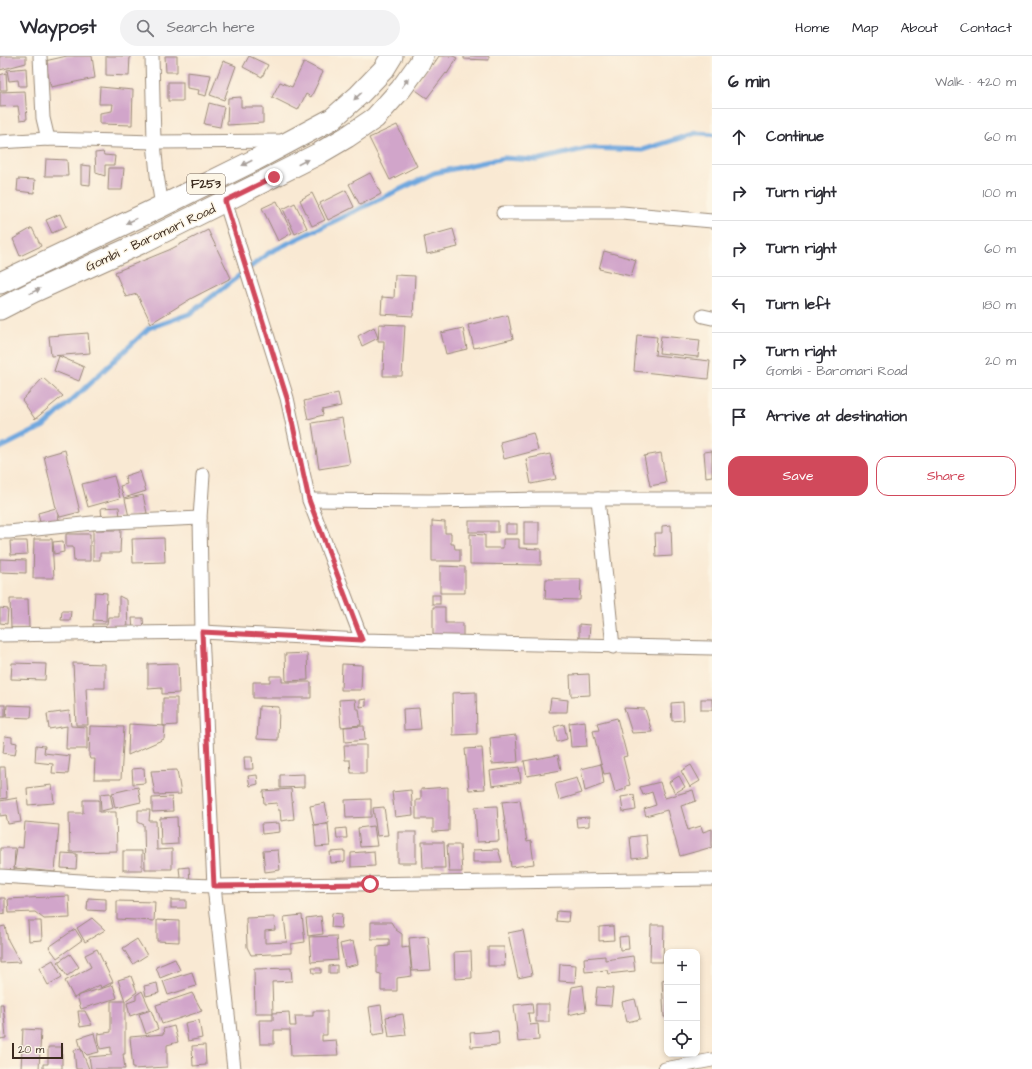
<!DOCTYPE html>
<html lang="en">
<head>
<meta charset="utf-8">
<style>
  :root { --surface:#fff; --page:#f2f2f3; --text:#2b2b33; --muted:#7c7c81; --line:#e1e1e2; --accent:#d1495b }
  body { margin:0; font-family:"Architects Daughter",sans-serif; background:var(--page); color:var(--text) }
  .controls { position:absolute; right:12px; bottom:12px; display:grid; overflow:hidden; border-radius:8px; box-shadow:0 2px 6px #0003 }
  .controls button { width:36px; height:36px; display:grid; place-items:center; padding:0; border:0; border-bottom:1px solid var(--line); background:var(--surface); color:var(--text); font:20px sans-serif }
  .scale { position:absolute; left:12px; bottom:10px; width:51px; box-sizing:border-box; padding-left:4px; border:2px solid #3b2a1e; border-top:0; font-size:11px; line-height:14px; white-space:nowrap; color:#3b2a1e; -webkit-text-stroke:3px #fcf5e5; paint-order:stroke }
  .stop { position:absolute; width:12px; height:12px; margin:-9px; border:3px solid #d1495b; border-radius:50%; background:#fff }
  .stop.end { background:#d1495b; border-color:#fff; box-shadow:0 1px 4px #0008 }
  .list { margin:0; padding:0; list-style:none }
  h2 { display:flex; justify-content:space-between; align-items:center; height:52px; margin:0; padding:0 16px; font-size:17px }
  h2 small { font-size:13px; font-weight:400; color:var(--muted) }
  .list li { display:grid; grid-template-columns:26px 1fr auto; gap:12px; align-items:center; box-sizing:border-box; height:56px; padding:0 16px; border-top:1px solid var(--line) }
  .list b { display:block; font-size:15px; white-space:nowrap }
  .list p { margin:0; font-size:13px; white-space:nowrap; color:var(--muted) }
  .list em { font-size:13px; font-style:normal; color:var(--muted) }
  .actions { display:flex; gap:8px; padding:12px 16px }
  .actions a { flex:1; padding:9px 0; border:1px solid var(--accent); border-radius:12px; text-align:center; font-size:14px; color:var(--accent) }
  .actions .main { background:var(--accent); color:#fff }
  .icon { flex:none; width:22px; height:22px; fill:none; stroke:currentColor; stroke-width:2; stroke-linecap:round; stroke-linejoin:round }
  .map { position:relative; flex:none; width:712px; height:1013px; overflow:hidden }
  header { display:flex; align-items:center; gap:24px; box-sizing:border-box; height:56px; padding:0 20px; background:var(--surface); border-bottom:1px solid var(--line) }
  header strong { font-size:19px }
  nav { display:flex; gap:22px; margin-inline-start:auto; font-size:14px }
  .search { width:280px; height:36px; background:var(--page); display:flex; align-items:center; gap:10px; box-sizing:border-box; padding:0 14px; border-radius:22px; color:var(--muted); font-size:15px }
  main { display:flex }
  aside { flex:1; background:var(--surface) }
  .map>svg:first-child { display:block }
  .lines { fill:none; stroke-linecap:round; stroke-linejoin:round }
  .stream { stroke:#70a7de; stroke-width:5 }
  .building { fill:#d1a5ca }
  .street-casing { stroke:#9a8a78; stroke-width:15 }
  .primary-casing { stroke:#9a8a78; stroke-width:23 }
  .street { stroke:#fff; stroke-width:13 }
  .primary { stroke:#fff; stroke-width:21 }
  .oneway { fill:#a79f9a }
  .route { stroke:#d1495b; stroke-width:5 }
  .labels { text-anchor:middle; stroke-width:3; stroke-linejoin:round; paint-order:stroke }
  .shield { fill:#fcf5e5; stroke:#75675a; stroke-width:1 }
  .shield-label { font-size:12px; font-weight:bold; fill:#3b2a1e }
  .street-label { font-size:13px; fill:#3b2a1e; stroke:#fcf5e5 }
</style>
</head>
<body>
<header>
<strong>Waypost</strong>
<div class="search"><svg class="icon" aria-label="search" viewBox="0 0 24 24"><circle cx="10" cy="10" r="6"/><path d="M15 15l6 6"/></svg>Search here</div>
<nav><a>Home</a><a>Map</a><a>About</a><a>Contact</a></nav>
</header>
<main>
<div class="map">
<svg width="712" height="1013" viewBox="0 0 712 1013">
  <rect width="100%" height="100%" fill="#fcf5e5"/>
  <filter id="ink" filterUnits="userSpaceOnUse"><feTurbulence type="fractalNoise" baseFrequency=".025" numOctaves="2"/><feDisplacementMap in="SourceGraphic" scale="8" xChannelSelector="R" yChannelSelector="G"/><feConvolveMatrix kernelMatrix="1 2 1 2 8 2 1 2 1" color-interpolation-filters="sRGB"/></filter>
  <filter id="wash" filterUnits="userSpaceOnUse"><feTurbulence type="fractalNoise" baseFrequency=".012" numOctaves="4" result="noise"/><feDisplacementMap in="SourceGraphic" scale="16" xChannelSelector="R" yChannelSelector="G"/><feGaussianBlur stdDeviation="0.9" result="paint"/><feColorMatrix in="noise" values="0 0 0 0 0 0 0 0 0 0 0 0 0 0 0 0 0 1.4 0 .05"/><feComposite in="paint" operator="in"/></filter>
  <g filter="url(#wash)">
    <rect width="100%" height="100%" fill="#f9e9d3"/>
    <g class="lines">
      <polyline class="stream" points="0,392 44,370 149,272 189,258 270,196 434,117 504,102 537,104 588,92 642,94 696,77 712,78"/>
    </g>
    <g id="blocks">
      <g class="building">
        <polygon points="0,0 26,0 26,7 0,14"/>
        <polygon points="67,0 92,0 95,22 51,31 45,5"/>
        <polygon points="106,0 130,0 129,20 106,19"/>
        <polygon points="165,0 177,0 177,16 166,16"/>
        <polygon points="249,0 268,9 262,21 243,11"/>
        <polygon points="439,0 453,0 457,2 447,18 446,17 427,42 413,32 432,7 433,9"/>
        <polygon points="464,0 489,0 489,4 464,3"/>
        <polygon points="223,5 236,10 224,44 210,39"/>
        <polygon points="304,6 323,16 311,41 306,38 298,54 272,41 280,26 292,31"/>
        <polygon points="26,12 27,30 19,30 18,24 9,25 7,14"/>
        <polygon points="187,16 211,19 206,40 198,38 199,34 187,32"/>
        <polygon points="6,17 7,34 0,34 0,19"/>
        <rect x="168" y="26" width="15" height="19"/>
        <polygon points="100,31 133,34 132,69 100,68 100,57 112,55 113,48 99,48"/>
        <polygon points="25,35 27,63 20,64 18,50 0,51 0,36"/>
        <polygon points="241,41 241,51 263,51 263,67 227,69 228,42"/>
        <polygon points="209,47 224,51 220,71 204,68"/>
        <polygon points="397,69 417,110 390,124 369,82"/>
        <polygon points="103,96 104,99 115,100 114,109 105,109 105,120 96,117 95,97"/>
        <polygon points="46,103 67,104 68,120 45,120"/>
        <polygon points="81,109 91,110 90,129 81,128"/>
        <polygon points="109,112 124,112 122,134 108,134"/>
        <polygon points="370,117 381,138 360,149 349,128"/>
        <polygon points="18,123 35,124 34,137 17,135"/>
        <polygon points="346,134 354,151 328,164 320,147"/>
        <polygon points="312,137 325,164 312,170 300,144"/>
        <polygon points="277,145 292,177 278,185 262,152"/>
        <polygon points="295,147 307,172 295,178 283,153"/>
        <polygon points="60,158 66,171 52,177 46,164"/>
        <polygon points="32,172 41,190 20,200 13,183"/>
        <polygon points="453,173 458,191 427,198 424,181"/>
        <polygon points="208,174 231,222 192,242 151,267 137,238 126,241 115,216 169,194"/>
        <polygon points="604,195 636,204 631,220 599,213"/>
        <polygon points="395,219 415,220 413,260 381,258 382,241 394,242"/>
        <polygon points="508,259 513,283 474,292 468,269"/>
        <polygon points="379,268 405,269 402,320 383,320 384,285 378,285"/>
        <polygon points="374,271 378,282 362,290 358,280"/>
        <polygon points="463,272 467,293 446,298 441,277"/>
        <polygon points="88,277 90,297 51,300 49,280"/>
        <polygon points="637,279 657,281 655,299 710,305 708,323 634,315"/>
        <polygon points="661,280 700,284 698,301 659,297"/>
        <polygon points="59,300 84,311 79,325 54,315"/>
        <polygon points="43,322 63,340 35,363 22,344"/>
        <polygon points="338,337 341,350 322,354 323,359 308,363 304,345"/>
        <polygon points="342,362 350,408 319,413 312,367"/>
        <polygon points="533,377 538,394 504,403 500,386"/>
        <polygon points="65,394 80,456 60,461 56,452 60,467 41,471 38,457 56,452 44,400"/>
        <polygon points="712,395 712,420 706,421 704,396"/>
        <polygon points="661,397 666,427 650,430 644,400"/>
        <polygon points="550,398 556,423 531,428 526,403"/>
        <polygon points="140,415 146,435 124,442 120,430 127,428 125,420"/>
        <polygon points="114,420 120,442 88,451 82,428"/>
        <polygon points="143,439 147,457 129,461 125,443"/>
        <polygon points="119,451 120,462 102,463 101,452"/>
        <polygon points="432,465 445,466 445,477 451,477 451,488 454,488 455,493 460,493 460,505 432,505"/>
        <rect x="469" y="465" width="29" height="11"/>
        <rect x="524" y="466" width="15" height="22"/>
        <rect x="506" y="468" width="11" height="10"/>
        <polygon points="671,469 672,500 656,501 655,477 662,477 662,470"/>
        <polygon points="93,474 121,474 120,497 100,497 100,504 93,504"/>
        <polygon points="66,478 90,478 90,505 74,505 73,491 66,491"/>
        <polygon points="470,478 485,479 485,492 503,492 503,483 519,483 519,492 541,493 541,509 470,508"/>
        <polygon points="164,482 165,506 133,507 132,483"/>
        <polygon points="34,483 52,483 54,522 33,522"/>
        <polygon points="10,485 27,485 28,498 11,499"/>
        <polygon points="63,485 64,496 54,498 53,486"/>
        <polygon points="0,503 26,504 26,517 0,516"/>
        <polygon points="440,510 465,511 465,537 440,537"/>
        <polygon points="546,523 581,523 580,544 545,543"/>
        <polygon points="95,536 107,537 106,565 93,564"/>
        <rect x="432" y="539" width="8" height="9"/>
        <polygon points="119,540 127,544 128,576 94,577 93,568 107,568 108,561 119,561"/>
        <polygon points="10,543 28,543 29,572 11,572"/>
        <polygon points="433,551 445,551 445,567 463,567 463,580 433,580"/>
        <polygon points="0,552 8,553 7,568 0,567"/>
        <polygon points="62,555 71,555 70,564 61,564"/>
        <polygon points="132,562 143,562 144,575 133,575"/>
        <polygon points="579,568 590,569 589,582 579,582"/>
        <polygon points="307,597 308,624 286,625 285,598"/>
        <polygon points="12,607 46,608 45,624 11,623"/>
        <polygon points="73,607 105,608 105,632 86,632 88,669 76,669"/>
        <polygon points="178,607 179,637 162,638 162,632 148,633 148,608"/>
        <polygon points="342,608 362,609 361,634 341,634"/>
        <polygon points="589,618 590,639 571,640 570,619"/>
        <polygon points="270,620 282,620 282,626 311,626 311,642 253,642 253,626 270,626"/>
        <polygon points="476,636 477,678 453,679 452,637"/>
        <polygon points="163,642 177,642 177,669 163,670"/>
        <polygon points="551,642 568,644 567,656 549,656"/>
        <polygon points="355,643 356,653 359,653 361,669 341,671 339,644"/>
        <polygon points="366,643 366,650 360,651 360,644"/>
        <rect x="701" y="643" width="11" height="11"/>
        <polygon points="683,646 684,664 672,665 671,647"/>
        <rect x="0" y="649" width="5" height="12"/>
        <polygon points="7,649 32,650 31,662 6,661"/>
        <polygon points="259,650 279,651 278,684 257,683"/>
        <polygon points="419,652 421,673 404,674 403,653"/>
        <polygon points="624,652 645,653 652,676 632,677"/>
        <polygon points="69,655 71,670 87,671 87,693 66,693 67,670 49,673 47,658"/>
        <polygon points="617,662 627,700 623,701 630,729 626,730 626,733 615,736 610,717 604,718 601,708 604,728 585,735 581,713 601,708 593,675 599,674 597,667"/>
        <polygon points="585,665 587,690 571,691 569,667"/>
        <polygon points="129,668 165,670 164,683 128,699"/>
        <polygon points="564,668 567,683 557,686 554,671"/>
        <polygon points="90,670 124,671 121,723 94,723 95,703 90,703 89,700"/>
        <polygon points="364,670 365,684 345,686 344,671"/>
        <polygon points="516,679 518,706 492,708 490,682"/>
        <polygon points="5,680 12,681 12,686 17,687 15,699 3,697"/>
        <polygon points="36,689 45,690 44,697 70,700 68,718 52,717 53,708 35,706"/>
        <polygon points="344,689 366,689 366,717 351,717 350,704 345,704"/>
        <polygon points="482,692 485,733 469,734 465,693"/>
        <polygon points="558,699 561,714 527,720 524,705"/>
        <polygon points="244,701 252,701 253,713 245,713"/>
        <polygon points="691,709 700,725 690,731 681,715"/>
        <polygon points="0,711 5,711 7,742 0,743"/>
        <polygon points="519,711 521,726 492,730 490,715"/>
        <polygon points="144,712 145,727 133,728 132,713"/>
        <polygon points="177,714 181,738 155,739 151,715"/>
        <polygon points="304,718 304,731 280,732 280,719"/>
        <polygon points="257,719 258,728 250,730 248,720"/>
        <polygon points="679,720 685,731 675,737 669,726"/>
        <polygon points="577,722 582,737 559,744 555,728"/>
        <polygon points="660,726 665,742 693,734 696,745 681,750 688,774 701,770 703,776 712,773 712,791 680,800 667,754 646,760 644,753 656,749 652,736 643,739 640,731"/>
        <polygon points="52,729 54,747 28,749 27,732"/>
        <polygon points="138,731 141,746 115,752 112,737"/>
        <polygon points="448,731 448,744 449,744 449,775 433,776 433,763 416,763 416,744 421,744 421,733"/>
        <polygon points="291,733 294,763 281,765 280,754 278,754 277,747 264,748 263,735"/>
        <polygon points="411,734 413,759 395,761 392,736"/>
        <polygon points="110,737 113,752 101,755 100,738"/>
        <polygon points="634,739 636,754 623,756 621,741"/>
        <polygon points="172,741 173,755 152,756 152,742"/>
        <polygon points="17,742 21,766 8,768 6,759 0,760 0,745"/>
        <polygon points="371,743 371,761 346,762 345,744"/>
        <polygon points="83,744 99,744 99,756 116,756 117,795 70,796 69,757 83,757"/>
        <polygon points="520,744 527,786 531,785 534,808 511,811 502,746"/>
        <polygon points="325,747 329,766 314,769 310,750"/>
        <polygon points="497,750 499,785 477,786 475,751"/>
        <polygon points="384,751 388,779 377,780 373,752"/>
        <polygon points="138,754 150,754 149,765 156,765 157,794 172,793 172,813 145,813 144,769 138,766"/>
        <polygon points="177,761 178,788 161,789 160,762"/>
        <polygon points="589,761 589,770 577,771 576,762"/>
        <polygon points="25,766 59,769 55,816 14,812 17,791 23,792"/>
        <polygon points="279,767 280,776 262,778 261,768"/>
        <polygon points="328,768 330,790 316,791 314,769"/>
        <polygon points="374,770 377,790 360,791 358,772"/>
        <polygon points="346,772 347,782 337,782 336,773"/>
        <rect x="398" y="776" width="18" height="31"/>
        <polygon points="646,779 648,801 632,803 630,781"/>
        <polygon points="422,786 444,786 445,812 423,812"/>
        <polygon points="447,789 460,789 462,816 449,816"/>
        <polygon points="0,792 15,792 14,814 0,814"/>
        <polygon points="498,793 502,806 473,806 473,794"/>
        <polygon points="278,794 280,814 265,816 263,795"/>
        <rect x="123" y="795" width="19" height="19"/>
        <polygon points="345,795 345,806 331,807 330,796"/>
        <polygon points="374,795 375,810 351,811 351,797"/>
        <polygon points="62,797 77,798 76,813 61,812"/>
        <polygon points="189,811 190,827 181,828 179,812"/>
        <polygon points="69,840 70,862 44,863 35,856 9,857 8,843"/>
        <polygon points="0,842 5,842 5,857 0,858"/>
        <polygon points="88,842 106,843 106,855 87,854"/>
        <rect x="171" y="844" width="15" height="8"/>
        <polygon points="117,845 155,846 154,865 117,863"/>
        <polygon points="557,855 569,856 568,866 556,865"/>
        <polygon points="332,857 342,858 341,872 331,871"/>
        <polygon points="302,859 305,886 291,888 291,897 251,899 247,891 246,862 274,861 275,874 265,875 265,887 287,886 284,861"/>
        <polygon points="321,860 323,878 308,880 306,862"/>
        <polygon points="92,862 105,874 85,886 77,872"/>
        <polygon points="157,864 179,865 179,886 157,885"/>
        <polygon points="28,865 41,865 42,884 29,885"/>
        <polygon points="371,866 391,866 396,874 402,878 402,892 409,891 412,920 397,922 397,935 381,935 381,918 377,917 377,891 389,890 389,883 371,883"/>
        <polygon points="651,869 664,869 663,906 650,906"/>
        <polygon points="5,870 8,884 20,906 0,907 0,871"/>
        <polygon points="613,870 614,884 599,885 599,871"/>
        <polygon points="75,873 82,884 57,902 49,891"/>
        <polygon points="523,874 532,919 518,922 508,877"/>
        <polygon points="336,880 338,904 311,906 309,881"/>
        <polygon points="428,880 431,914 412,915 409,882"/>
        <polygon points="628,880 629,893 620,894 619,881"/>
        <polygon points="137,883 147,899 133,908 123,892"/>
        <polygon points="353,885 358,908 345,911 340,888"/>
        <polygon points="488,891 504,891 505,910 488,910"/>
        <polygon points="97,893 113,926 101,932 100,929 74,942 65,925 91,911 85,899"/>
        <polygon points="471,895 472,922 455,923 454,896"/>
        <polygon points="70,898 79,911 67,920 58,906"/>
        <polygon points="605,900 605,904 633,900 635,915 608,918 607,914 585,916 584,902"/>
        <polygon points="175,903 180,914 160,922 156,911"/>
        <polygon points="53,904 62,921 48,929 39,912"/>
        <polygon points="560,908 576,909 575,926 559,925"/>
        <polygon points="337,909 337,917 329,917 329,910"/>
        <polygon points="291,912 292,925 272,926 273,957 255,957 254,913"/>
        <polygon points="312,912 321,912 321,917 313,917"/>
        <polygon points="192,916 196,930 168,939 163,925"/>
        <polygon points="131,920 137,936 125,945 118,924"/>
        <polygon points="667,923 667,961 664,961 662,924"/>
        <polygon points="157,927 159,937 146,940 144,930"/>
        <polygon points="113,929 117,942 81,953 77,940"/>
        <polygon points="583,929 586,955 568,959 572,931"/>
        <polygon points="597,931 613,932 611,950 595,949"/>
        <polygon points="142,935 150,953 130,960 127,947 136,944 136,939"/>
        <polygon points="192,937 202,955 162,968 156,949"/>
        <polygon points="635,943 640,963 627,966 622,946"/>
        <polygon points="111,945 125,945 125,998 123,998 125,1013 91,1013 89,1001 111,999 111,991 100,993 98,978 111,976"/>
        <polygon points="532,947 533,957 528,957 530,969 538,968 539,984 518,986 514,949"/>
        <polygon points="0,948 3,948 6,982 0,983"/>
        <rect x="536" y="948" width="13" height="18"/>
        <polygon points="381,949 385,977 373,979 369,951"/>
        <polygon points="151,954 158,973 146,978 139,958"/>
        <polygon points="78,955 85,955 92,969 80,971"/>
        <polygon points="313,955 327,955 327,979 322,979 322,985 336,984 338,999 291,1000 290,974 274,974 274,988 260,988 259,964 273,964 273,957 289,956 290,970 296,970 295,960 313,960"/>
        <polygon points="403,958 406,979 389,981 386,961"/>
        <polygon points="199,964 202,982 188,985 185,967"/>
        <polygon points="174,970 178,986 167,989 167,1011 133,1013 130,981 164,978 163,973"/>
        <polygon points="23,973 41,974 39,1013 21,1013"/>
        <polygon points="498,975 499,989 471,991 470,977"/>
        <polygon points="94,977 99,996 87,999 81,993 78,982"/>
        <polygon points="205,989 206,1009 193,1010 192,990"/>
        <polygon points="48,991 62,991 62,1013 43,1013 43,1008 48,1008"/>
        <polygon points="81,993 89,1013 76,1013 74,994"/>
      </g>
    </g>
  </g>
  <g filter="url(#ink)">
    <use href="#blocks" fill-opacity="0" stroke="#9a8a78" stroke-width="1"/>
    <g class="lines">
      <defs>
        <g id="street">
          <polyline points="40,0 43,62 48,83"/>
          <polyline points="152,0 154,86 157,119 162,150"/>
          <polyline points="0,86 48,83 154,86 286,85"/>
          <polyline points="225,145 287,342 309,444 362,584"/>
          <polyline points="503,157 622,157 712,165"/>
          <polyline points="703,260 712,262"/>
          <polyline points="203,419 200,462 202,576 214,830 234,1013"/>
          <polyline points="598,443 613,591"/>
          <polyline points="309,444 429,445 541,443 712,443"/>
          <polyline points="0,476 9,476 92,467 200,462"/>
          <polyline points="0,579 202,576 362,584 712,592"/>
          <polyline points="0,820 97,826 214,830 712,823"/>
          <polyline points="665,1013 712,1004"/>
        </g>
        <g id="primary">
          <polyline points="0,227 162,150 255,104 332,63 359,39 384,13 392,0"/>
          <polyline points="0,253 33,236 141,187 199,158 318,98 347,81 375,62 401,33 419,8 423,0"/>
        </g>
      </defs>
      <use href="#street" class="street-casing"/>
      <use href="#primary" class="primary-casing"/>
      <use href="#street" class="street"/>
      <use href="#primary" class="primary"/>
    </g>
    <defs><path id="oneway-solid" d="M-6-.8H1V-3.2L6.5 0L1 3.2V.8H-6Z"/></defs>
    <g class="oneway">
      <use href="#oneway-solid" transform="translate(405 27) rotate(-55)"/>
      <use href="#oneway-solid" transform="translate(358 40) rotate(137)"/>
      <use href="#oneway-solid" transform="translate(303 106) rotate(-27)"/>
      <use href="#oneway-solid" transform="translate(247 107) rotate(153)"/>
      <use href="#oneway-solid" transform="translate(131 165) rotate(155)"/>
      <use href="#oneway-solid" transform="translate(35 235) rotate(-26)"/>
    </g>
  </g>
  <g class="lines" filter="url(#ink)">
    <polyline class="route" points="274,121 225,145 287,342 309,444 362,584 202,576 214,830 370,828"/>
  </g>
  <g class="labels">
    <rect class="shield" x="187" y="118" width="38" height="20" rx="3"/>
    <g class="shield-label">
      <text x="206" y="132">F253</text>
    </g>
    <g class="street-label">
      <text transform="translate(150 181) rotate(-25)" y="5">Gombi - Baromari Road</text>
    </g>
  </g>
</svg>
<div class="controls">
<button>+</button>
<button>−</button>
<button><svg class="icon" aria-label="locate" viewBox="0 0 24 24"><circle cx="12" cy="12" r="6"/><path d="M12 2v4M12 18v4M2 12h4M18 12h4"/></svg></button>
</div>
<div class="scale">20 m</div>
<div class="stop" style="left:370px;top:828px"></div>
<div class="stop end" style="left:274px;top:121px"></div>
</div>
<aside>
<h2>6 min<small>Walk · 420 m</small></h2>
<ul class="list">
<li><svg class="icon" aria-label="ahead" viewBox="0 0 24 24"><path d="M12 20V5M6 11l6-6 6 6"/></svg><div><b>Continue</b></div><em>60 m</em></li>
<li><svg class="icon" aria-label="right" viewBox="0 0 24 24"><path d="M7 20v-9h11M14 6l5 5-5 5"/></svg><div><b>Turn right</b></div><em>100 m</em></li>
<li><svg class="icon" aria-label="right" viewBox="0 0 24 24"><path d="M7 20v-9h11M14 6l5 5-5 5"/></svg><div><b>Turn right</b></div><em>60 m</em></li>
<li><svg class="icon" aria-label="left" viewBox="0 0 24 24"><path d="M17 20v-9H6M10 6l-5 5 5 5"/></svg><div><b>Turn left</b></div><em>180 m</em></li>
<li><svg class="icon" aria-label="right" viewBox="0 0 24 24"><path d="M7 20v-9h11M14 6l5 5-5 5"/></svg><div><b>Turn right</b><p>Gombi - Baromari Road</p></div><em>20 m</em></li>
<li><svg class="icon" aria-label="arrive" viewBox="0 0 24 24"><path d="M6 21V4h12l-3 4 3 4H6"/></svg><div><b>Arrive at destination</b></div></li>
</ul>
<div class="actions"><a class="main">Save</a><a>Share</a></div>
</aside>
</main>
</body>
</html>
